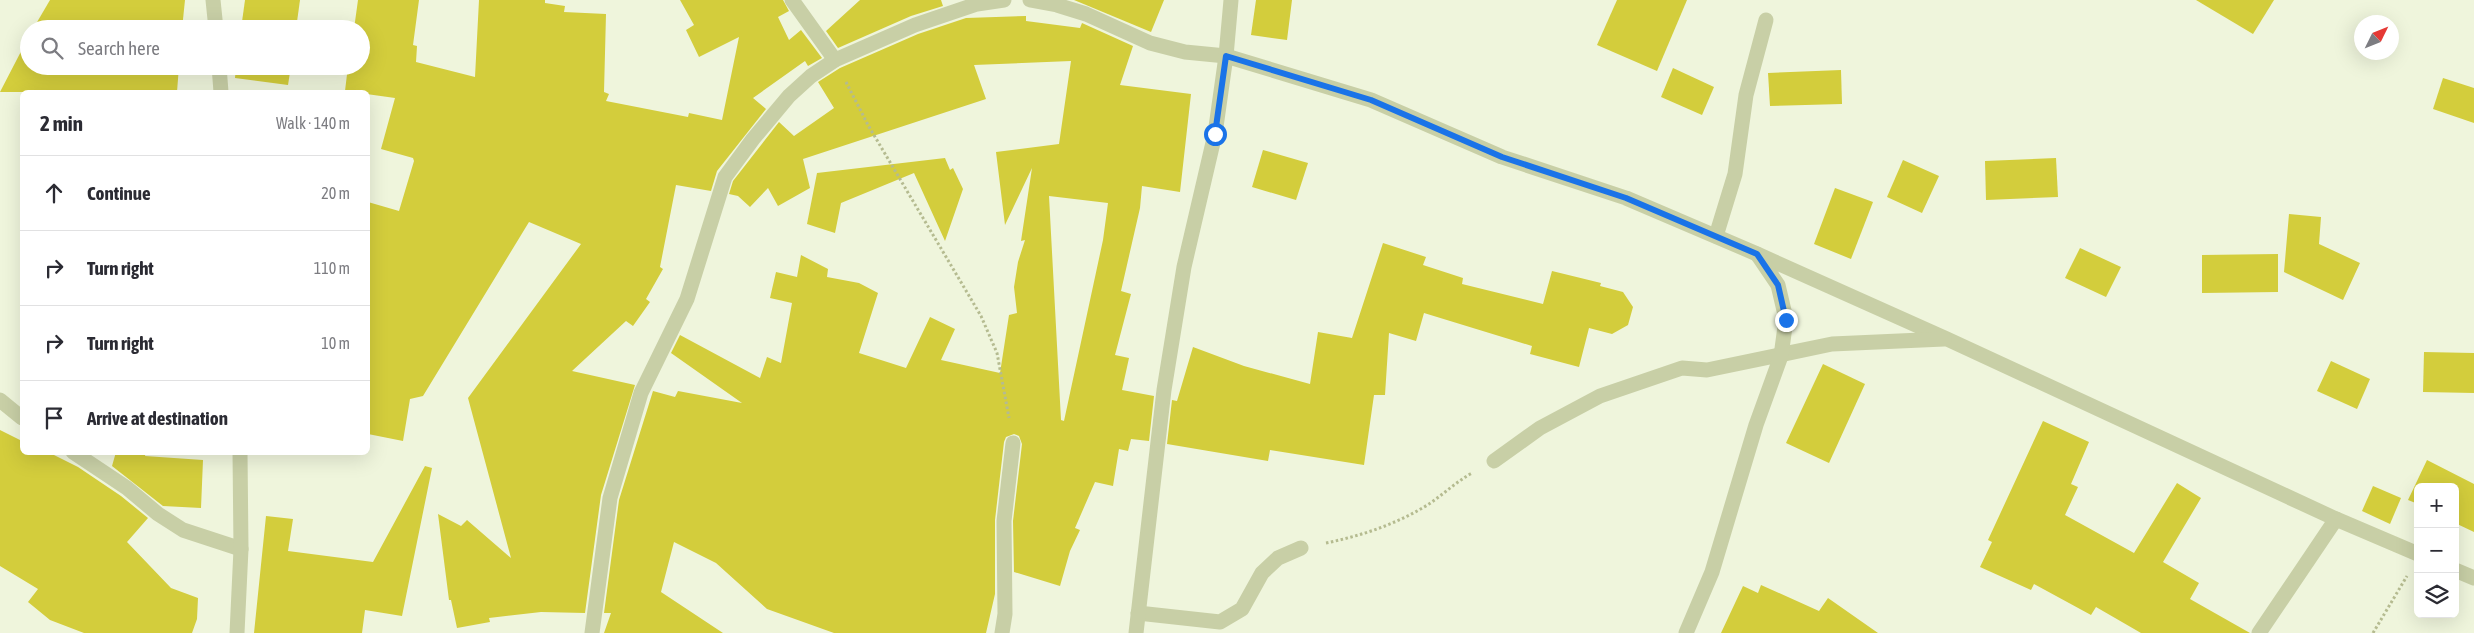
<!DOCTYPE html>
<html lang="en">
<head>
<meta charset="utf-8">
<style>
  :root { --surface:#fff; --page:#f7f7f7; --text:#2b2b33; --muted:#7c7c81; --line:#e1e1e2 }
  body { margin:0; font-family:"Asap Condensed",sans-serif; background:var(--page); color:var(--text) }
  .controls { position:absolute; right:15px; bottom:15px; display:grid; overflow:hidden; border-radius:8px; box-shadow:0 5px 20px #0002 }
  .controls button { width:45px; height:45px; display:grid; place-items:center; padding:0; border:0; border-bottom:1px solid var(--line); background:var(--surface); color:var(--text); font:25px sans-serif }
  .compass { position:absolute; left:2354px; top:15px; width:45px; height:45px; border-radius:50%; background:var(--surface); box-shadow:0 5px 20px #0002; rotate:47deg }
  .stop { position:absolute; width:15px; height:15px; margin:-11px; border:4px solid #1a73e8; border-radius:50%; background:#fff }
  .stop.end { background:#1a73e8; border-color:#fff; box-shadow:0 1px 5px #0008 }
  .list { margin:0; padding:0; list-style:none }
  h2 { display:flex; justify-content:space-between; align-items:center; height:65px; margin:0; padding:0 20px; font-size:21px }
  h2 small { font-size:16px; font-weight:400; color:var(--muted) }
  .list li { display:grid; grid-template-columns:32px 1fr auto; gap:15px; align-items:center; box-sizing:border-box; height:75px; padding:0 20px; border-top:1px solid var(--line) }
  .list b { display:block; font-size:19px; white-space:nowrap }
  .list em { font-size:16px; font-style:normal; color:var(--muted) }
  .icon { flex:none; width:28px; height:28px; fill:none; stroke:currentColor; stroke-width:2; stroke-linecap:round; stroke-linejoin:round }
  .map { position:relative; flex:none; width:2474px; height:633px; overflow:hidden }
  .search { position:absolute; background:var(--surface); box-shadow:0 5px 20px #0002; left:20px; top:20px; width:350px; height:55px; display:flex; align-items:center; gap:12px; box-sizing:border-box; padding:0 18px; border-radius:28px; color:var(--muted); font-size:19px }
  .panel { position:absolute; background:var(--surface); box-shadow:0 5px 20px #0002; left:20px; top:90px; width:350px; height:365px; border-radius:8px }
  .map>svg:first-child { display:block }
  .building { fill:#d3cd3c; fill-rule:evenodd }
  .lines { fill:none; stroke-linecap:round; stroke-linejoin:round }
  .path { stroke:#b5bb90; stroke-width:3; stroke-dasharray:2.5 2.5; stroke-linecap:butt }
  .lane { stroke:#c8cfa6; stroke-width:15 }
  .street { stroke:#c8cfa6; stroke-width:15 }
  .route { stroke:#1a73e8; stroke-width:6 }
</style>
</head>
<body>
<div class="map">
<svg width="2474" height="633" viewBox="0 0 2474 633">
  <rect width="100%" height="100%" fill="#eff5dc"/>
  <g class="building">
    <polygon points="50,0 185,0 182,29 33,29"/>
    <polygon points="245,0 300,0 296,29 241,29"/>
    <polygon points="358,0 419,0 413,45 417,46 416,62 475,77 479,0 545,0 545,3 565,6 564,12 606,14 604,92 609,94 606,101 688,117 689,113 722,120 739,37 699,57 686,30 694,25 680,0 783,0 789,11 778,17 789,40 801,30 822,58 808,66 805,61 753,98 766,109 717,171 711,191 676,185 660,267 663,269 646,299 650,302 633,326 626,321 572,371 635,385 601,495 585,613 541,612 489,618 490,622 457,628 451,600 449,600 438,514 461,526 467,520 511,558 468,398 581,244 529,222 423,396 410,399 403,441 368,434 368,202 399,211 414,161 413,158 381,149 395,98 345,91 348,66 361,66 361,29 354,29"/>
    <polygon points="860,0 941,0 943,6 911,16 838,48 826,31"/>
    <polygon points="1074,0 1164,0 1151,32"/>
    <polygon points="1256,0 1292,0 1287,40 1251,35"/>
    <polygon points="1617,0 1687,0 1657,71 1597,45"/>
    <polygon points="2196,0 2274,0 2253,34"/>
    <path d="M1026,16V21L1080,28L1082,23L1133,46L1120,85L1191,94L1180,192L1142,186L1140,208L1121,291L1131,294L1115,355L1129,358L1122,390L1154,396L1149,441L1131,439L1128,451L1119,449L1113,486L1095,482L1075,528L1080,530L1070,551L1060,586L1014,572L1013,521L1022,444L1019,436L1014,434L1006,437L1004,442L995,520V594L986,633H834L767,609L716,563L674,542L661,592L723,633H604L611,613H604L619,500L653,391L675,397L678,391L742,403L671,353L680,335L760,378L767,357L781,363L792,303L770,298L776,272L797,277L801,255L828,269L827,277L859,283L878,293L859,353L906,368L930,317L955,329L941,360L1000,373L1009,315L1017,313L1014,287L1018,262L1025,240L1021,241L1032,168L1005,225L996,152L1059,144L1071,61L974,65L986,99L803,159L810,188L778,206L768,188L750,207L738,196L729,194L733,181L779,122L794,136L834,108L818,82L840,68L918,34L966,18ZM1049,196L1108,203L1103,240L1064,421L1061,420Z"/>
    <polygon points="29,36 29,66 179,66 177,92 0,92"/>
    <polygon points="236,66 291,66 288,85 235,78"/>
    <polygon points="1673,68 1714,87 1702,115 1661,97"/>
    <polygon points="1841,70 1842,104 1770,106 1768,73"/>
    <polygon points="2443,78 2474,88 2474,123 2433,109"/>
    <polygon points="1263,150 1308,163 1296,200 1252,187"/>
    <polygon points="945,158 950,170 953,168 963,189 945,241 914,173 841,203 835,233 807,224 817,173"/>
    <polygon points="2056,158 2058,197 1986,200 1985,161"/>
    <polygon points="1903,160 1939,176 1922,213 1887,197"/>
    <polygon points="1835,188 1873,202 1851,259 1814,244"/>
    <polygon points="2289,214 2321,217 2319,244 2360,263 2343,300 2284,272"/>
    <polygon points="1383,243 1426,257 1423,265 1463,278 1462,284 1543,304 1552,271 1601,283 1600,286 1623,292 1633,307 1628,325 1612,334 1589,328 1579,367 1530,354 1532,346 1424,313 1416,341 1389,333 1385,395 1374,395 1364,465 1270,450 1268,461 1167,444 1172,400 1177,401 1193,347 1244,366 1310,384 1318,332 1352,338"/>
    <polygon points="2080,248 2121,267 2106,297 2065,278"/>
    <polygon points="2278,254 2278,292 2202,293 2202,255"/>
    <polygon points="2424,352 2474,353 2474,393 2423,392"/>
    <polygon points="2331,361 2370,379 2357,409 2317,391"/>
    <polygon points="1823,364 1865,384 1829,463 1786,443"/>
    <polygon points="2043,421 2089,442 2071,484 2078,487 2065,515 2134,553 2177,483 2201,498 2163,562 2199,583 2190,599 2250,633 2141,633 2096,607 2091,615 2034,584 2031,590 1980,567 1992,542 1988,540"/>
    <polygon points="0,430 22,441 22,452 48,452 78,467 121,496 148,518 127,542 171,588 198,598 197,619 192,633 84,633 50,620 28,602 38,589 0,566"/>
    <polygon points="116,452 146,452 145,456 203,460 201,508 163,506 112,466"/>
    <polygon points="2427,460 2474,484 2474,532 2455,523 2455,487 2418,487 2418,504 2408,500"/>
    <polygon points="425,466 432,468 402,616 365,610 362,633 254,633 266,516 293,519 288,551 373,562"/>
    <polygon points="2373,486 2401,498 2390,524 2362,511"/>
    <polygon points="1761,585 1819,611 1828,598 1878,633 1721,633 1743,586 1758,593"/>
  </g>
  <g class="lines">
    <g class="path">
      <polyline points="846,82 868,125 981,316 997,353 1009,418"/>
      <path d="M1326,543C1360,536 1394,525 1424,507C1441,497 1454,483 1472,473"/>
      <polyline points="2373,633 2407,576"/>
    </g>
    <g class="lane">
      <polyline points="1716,236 1735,174 1746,95 1766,20"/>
      <polyline points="1138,613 1220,622 1242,609 1262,573 1278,558 1301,548"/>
      <polyline points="2259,633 2336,519"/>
    </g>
    <g class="street">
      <polyline points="213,0 216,29"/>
      <polyline points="792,0 835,60"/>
      <polyline points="1030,0 1057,5 1086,14 1150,43 1185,52 1226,56 1371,100 1502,157 1626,198 1757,254 1947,339 2336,519 2418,554"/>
      <polyline points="219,66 221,92"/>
      <polyline points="0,400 22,418"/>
      <polyline points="73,452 127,488 158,514 183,530 241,549"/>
      <polyline points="1494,461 1540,428 1600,396 1682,368 1707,370 1832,344 1944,339"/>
      <polyline points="2455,570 2474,578"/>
      <polyline points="237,633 241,549 240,452"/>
      <polyline points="592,633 610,498 641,393 687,299 725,177 753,139 789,96 811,76 835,60 915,25 977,4 1004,0"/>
      <polyline points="1002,633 1005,614 1004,521 1013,443"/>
      <polyline points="1136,633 1164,390 1184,267 1215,134 1226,56 1231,0"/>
      <polyline points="1686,633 1712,572 1756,425 1781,356 1786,319 1778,285 1757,254"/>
    </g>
  </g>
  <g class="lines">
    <polyline class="route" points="1215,134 1226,56 1371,100 1502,157 1626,198 1757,254 1778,285 1786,320"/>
  </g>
</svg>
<div class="controls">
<button>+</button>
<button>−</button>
<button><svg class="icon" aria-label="layers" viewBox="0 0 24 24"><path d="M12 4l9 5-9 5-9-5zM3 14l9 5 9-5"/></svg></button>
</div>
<svg class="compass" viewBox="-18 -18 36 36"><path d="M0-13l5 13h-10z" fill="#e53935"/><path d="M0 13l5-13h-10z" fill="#7c7c81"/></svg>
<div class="stop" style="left:1215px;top:134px"></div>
<div class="stop end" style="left:1786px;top:320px"></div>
<div class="search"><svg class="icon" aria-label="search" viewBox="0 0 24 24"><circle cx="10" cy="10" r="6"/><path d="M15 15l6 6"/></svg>Search here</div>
<section class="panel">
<h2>2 min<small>Walk · 140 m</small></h2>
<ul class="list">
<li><svg class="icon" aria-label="ahead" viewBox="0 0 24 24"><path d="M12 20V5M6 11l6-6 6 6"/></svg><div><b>Continue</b></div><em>20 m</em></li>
<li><svg class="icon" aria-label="right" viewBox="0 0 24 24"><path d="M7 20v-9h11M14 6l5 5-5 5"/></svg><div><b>Turn right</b></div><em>110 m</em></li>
<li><svg class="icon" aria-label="right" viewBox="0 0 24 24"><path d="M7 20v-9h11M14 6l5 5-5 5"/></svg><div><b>Turn right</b></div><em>10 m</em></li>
<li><svg class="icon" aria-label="arrive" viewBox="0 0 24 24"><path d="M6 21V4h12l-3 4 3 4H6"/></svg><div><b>Arrive at destination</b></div></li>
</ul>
</section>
</div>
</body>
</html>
